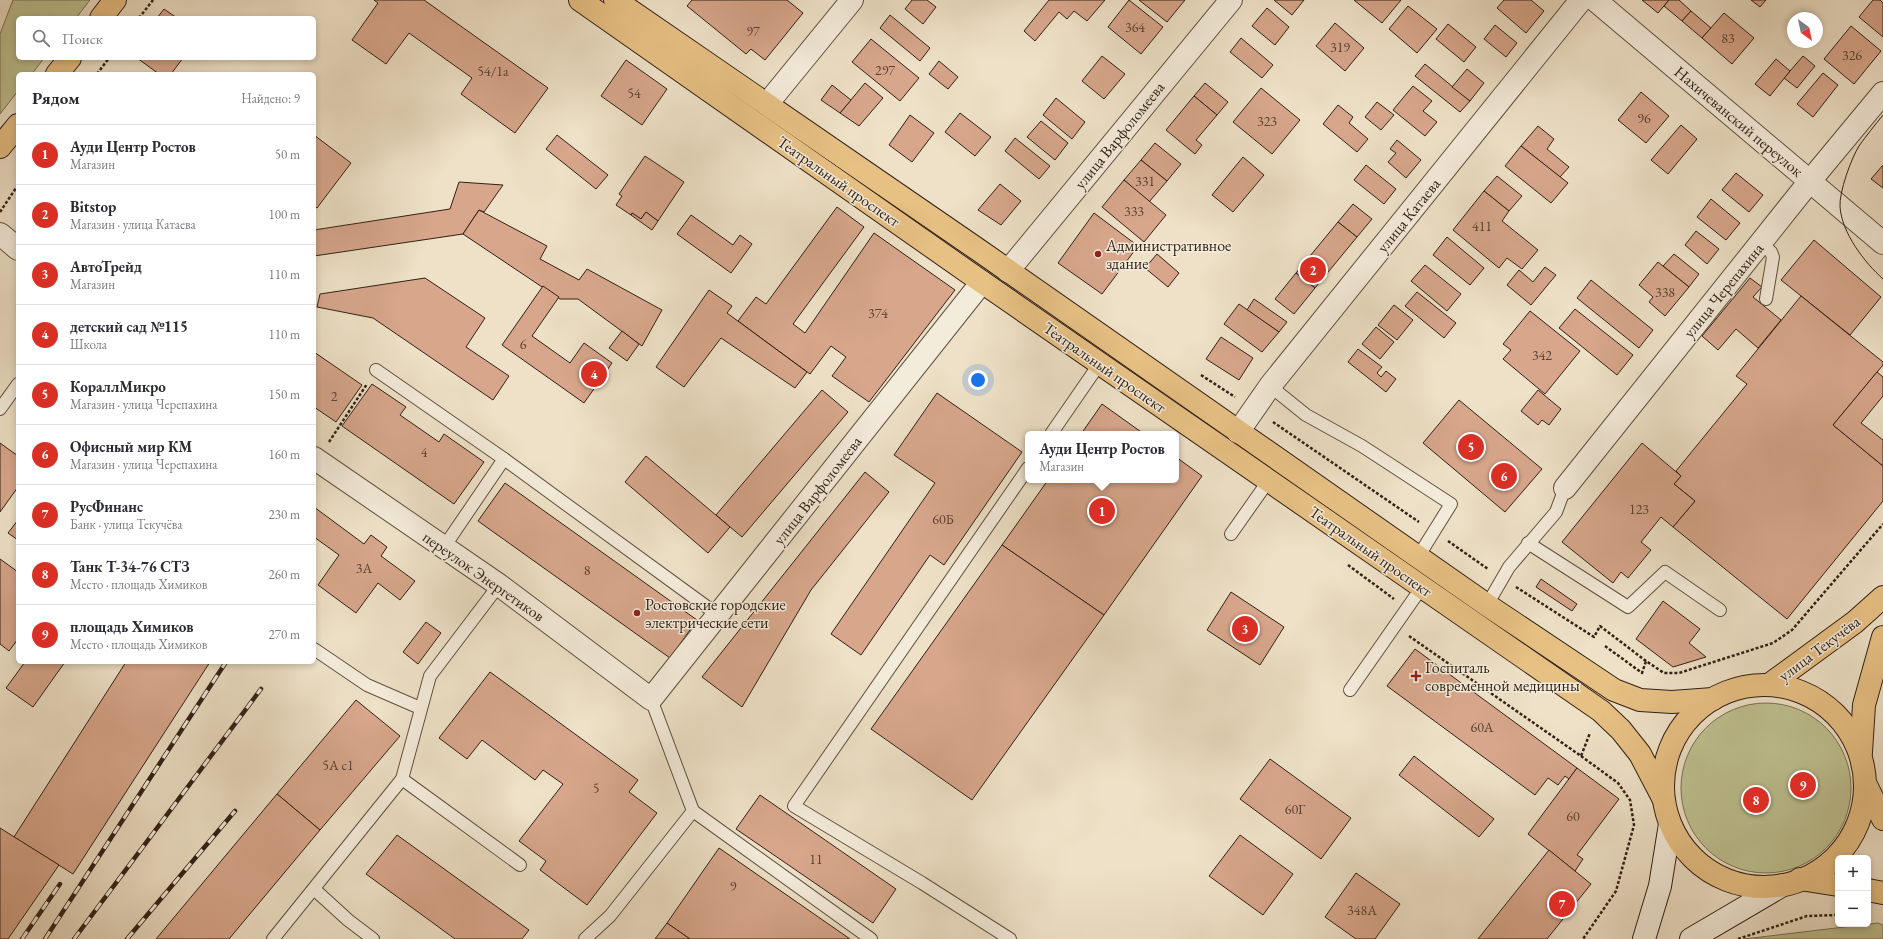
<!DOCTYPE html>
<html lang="ru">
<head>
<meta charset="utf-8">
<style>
  :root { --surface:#fff; --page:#f2f2f3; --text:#2b2b33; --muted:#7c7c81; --line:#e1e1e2; --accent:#d93025 }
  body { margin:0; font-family:"EB Garamond",serif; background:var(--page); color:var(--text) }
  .controls { position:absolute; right:12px; bottom:12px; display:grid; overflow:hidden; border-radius:6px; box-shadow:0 2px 6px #0003 }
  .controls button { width:36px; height:36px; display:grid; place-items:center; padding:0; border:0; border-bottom:1px solid var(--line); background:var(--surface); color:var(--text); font:20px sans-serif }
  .compass { position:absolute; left:1787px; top:12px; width:36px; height:36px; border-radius:50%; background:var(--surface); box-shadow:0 2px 6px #0003; rotate:147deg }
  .you { position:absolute; left:978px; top:380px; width:14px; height:14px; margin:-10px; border:3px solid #fff; border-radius:50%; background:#1a73e8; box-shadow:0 0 0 6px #1a73e833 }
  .badge { display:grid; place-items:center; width:26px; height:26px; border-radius:50%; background:var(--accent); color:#fff; font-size:13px; font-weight:700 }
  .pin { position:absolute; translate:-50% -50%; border:2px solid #fff; box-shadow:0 1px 4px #0006 }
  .popup { position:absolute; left:1025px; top:431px; width:154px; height:52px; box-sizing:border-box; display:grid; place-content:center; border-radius:6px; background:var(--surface); filter:drop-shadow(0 1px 3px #0005); font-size:13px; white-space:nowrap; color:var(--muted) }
  .popup b { font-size:15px; color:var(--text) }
  .popup::after { content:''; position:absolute; left:50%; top:100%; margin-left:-8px; border:8px solid transparent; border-top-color:var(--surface) }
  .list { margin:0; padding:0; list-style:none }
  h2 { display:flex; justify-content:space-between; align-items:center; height:52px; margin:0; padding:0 16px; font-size:17px }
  h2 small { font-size:13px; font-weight:400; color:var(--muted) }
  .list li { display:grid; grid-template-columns:26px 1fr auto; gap:12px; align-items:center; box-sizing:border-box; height:60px; padding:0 16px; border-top:1px solid var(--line) }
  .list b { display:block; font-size:15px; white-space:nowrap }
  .list p { margin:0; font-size:13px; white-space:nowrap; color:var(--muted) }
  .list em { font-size:13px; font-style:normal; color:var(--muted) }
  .icon { flex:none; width:22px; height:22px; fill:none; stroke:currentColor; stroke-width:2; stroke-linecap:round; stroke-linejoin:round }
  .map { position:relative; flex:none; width:1883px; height:939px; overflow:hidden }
  .search { position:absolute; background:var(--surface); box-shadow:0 2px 6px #0003; left:16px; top:16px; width:300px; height:44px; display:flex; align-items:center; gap:10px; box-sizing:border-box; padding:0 14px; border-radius:6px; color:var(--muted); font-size:15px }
  .panel { position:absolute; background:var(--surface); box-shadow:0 2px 6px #0003; left:16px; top:72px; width:300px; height:592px; border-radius:6px }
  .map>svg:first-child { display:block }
  .green { fill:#bfc191; stroke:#787054 }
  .building { fill:#d7a68b; stroke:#312016 }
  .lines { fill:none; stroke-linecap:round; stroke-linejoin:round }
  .service-casing { stroke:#605042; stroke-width:14 }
  .minor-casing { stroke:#605042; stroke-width:24 }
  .secondary-casing { stroke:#312016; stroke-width:24 }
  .primary-casing { stroke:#312016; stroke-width:24 }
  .path { stroke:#312016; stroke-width:2.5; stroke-dasharray:3 2; stroke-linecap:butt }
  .service { stroke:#f4ecdb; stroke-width:12 }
  .minor { stroke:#f4ecdb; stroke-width:22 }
  .secondary { stroke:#f4ecdb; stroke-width:22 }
  .primary { stroke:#e7c084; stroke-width:22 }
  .tram { stroke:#312016; stroke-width:1 }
  .rail-casing { stroke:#312016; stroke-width:4.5 }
  .rail { stroke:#f4ecdb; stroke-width:3; stroke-dasharray:9; stroke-linecap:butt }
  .poi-dot { fill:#8f2418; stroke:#f4ecdb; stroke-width:1.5 }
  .labels { text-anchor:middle; stroke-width:3; stroke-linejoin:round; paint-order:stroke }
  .number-label { font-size:14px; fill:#5a4233 }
  .street-label { font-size:16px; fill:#312016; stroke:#f4ecdb }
  .poi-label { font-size:16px; fill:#312016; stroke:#f4ecdb; text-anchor:start }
</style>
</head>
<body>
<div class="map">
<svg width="1883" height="939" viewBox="0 0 1883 939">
  <rect width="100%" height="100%" fill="#eee1c7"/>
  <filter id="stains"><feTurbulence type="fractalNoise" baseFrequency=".005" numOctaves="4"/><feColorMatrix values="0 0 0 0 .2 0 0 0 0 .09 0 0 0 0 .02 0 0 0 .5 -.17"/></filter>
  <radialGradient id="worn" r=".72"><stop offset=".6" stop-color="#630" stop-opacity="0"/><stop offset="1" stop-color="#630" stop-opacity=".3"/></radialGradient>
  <g class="green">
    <polygon points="13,0 90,0 76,18 18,18 18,58 44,58 32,74 18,74 18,91 0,114 0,34"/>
    <circle cx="1766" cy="788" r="85"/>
    <polygon points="1878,923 1883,925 1883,939 1744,939"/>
  </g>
  <g class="building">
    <polygon points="374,0 424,0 548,88 515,133 461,94 472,78 409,33 386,64 352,40 378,3"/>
    <polygon points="692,0 787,0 803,13 765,60 751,49 746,54 687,6"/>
    <polygon points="912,0 927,0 936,7 923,24 905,9"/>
    <polygon points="1049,0 1105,0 1087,21 1074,11 1067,19 1059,12 1035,41 1024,31"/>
    <polygon points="1129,0 1163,27 1141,54 1108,27"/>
    <polygon points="1139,0 1185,0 1167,22"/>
    <polygon points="1274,0 1304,0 1292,15"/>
    <polygon points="1354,0 1401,0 1382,23"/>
    <polygon points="1504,0 1531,0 1544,11 1526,33 1497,8"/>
    <polygon points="1642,0 1669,0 1658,13"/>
    <polygon points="1669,0 1679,0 1691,11 1682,21 1664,6"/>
    <polygon points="1751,0 1766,0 1760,7"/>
    <polygon points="1873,0 1880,0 1883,3 1883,37 1859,17"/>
    <polygon points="1408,6 1437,29 1417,53 1389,29"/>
    <polygon points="1267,8 1289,27 1275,45 1252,26"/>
    <polygon points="164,9 177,18 157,18"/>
    <polygon points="1691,11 1711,28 1702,38 1682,21"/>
    <polygon points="1724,13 1754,38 1732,64 1702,38"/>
    <polygon points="890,15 930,48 920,61 880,28"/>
    <polygon points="1335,23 1364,48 1345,71 1316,46"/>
    <polygon points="1448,24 1476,47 1464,62 1436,39"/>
    <polygon points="1495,25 1517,43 1506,57 1484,39"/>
    <polygon points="1851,26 1881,51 1854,84 1824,59"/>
    <polygon points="1241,38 1273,65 1262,78 1230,52"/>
    <polygon points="871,39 919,78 900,101 852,62"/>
    <polygon points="1102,56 1125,74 1104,99 1082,81"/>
    <polygon points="1803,56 1815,66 1797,88 1784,78"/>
    <polygon points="137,58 183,58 171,74 159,74"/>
    <polygon points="1776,59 1790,71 1770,96 1755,84"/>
    <polygon points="626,60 667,89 642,125 601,96"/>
    <polygon points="939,61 958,77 948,89 929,74"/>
    <polygon points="1425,64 1470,101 1460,112 1415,76"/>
    <polygon points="1467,69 1484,83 1470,101 1452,87"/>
    <polygon points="1823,73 1838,85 1813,117 1797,104"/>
    <polygon points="865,83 883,98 859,126 840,113"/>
    <polygon points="1205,83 1228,102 1217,115 1194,96"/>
    <polygon points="832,85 851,100 840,113 821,100"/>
    <polygon points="1413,86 1432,101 1423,111 1437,122 1425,136 1393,110"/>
    <polygon points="1261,88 1300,120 1272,154 1233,122"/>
    <polygon points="1641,92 1669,116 1646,143 1618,120"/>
    <polygon points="1194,96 1217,115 1196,140 1202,145 1195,154 1166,130"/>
    <polygon points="1056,98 1085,122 1072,139 1043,115"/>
    <polygon points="1377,102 1394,115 1381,130 1365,117"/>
    <polygon points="1338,105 1353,117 1349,123 1368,139 1357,152 1323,124"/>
    <polygon points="960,113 991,137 975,156 945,132"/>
    <polygon points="910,115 934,133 912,162 889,145"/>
    <polygon points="1041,121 1068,143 1055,160 1027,137"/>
    <polygon points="1681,125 1697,139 1668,174 1651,160"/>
    <polygon points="1538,126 1554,139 1547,149 1569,167 1560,177 1521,146"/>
    <polygon points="314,135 351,163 317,208 314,206"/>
    <polygon points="557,135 608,175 596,189 546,149"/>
    <polygon points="1015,138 1050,166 1039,179 1005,151"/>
    <polygon points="1397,140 1421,160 1406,178 1388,162 1396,153 1390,149"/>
    <polygon points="1155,143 1181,164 1167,181 1141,160"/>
    <polygon points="1521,146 1568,183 1551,203 1505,166"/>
    <polygon points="645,156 684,182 658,221 646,212 641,219 632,213 631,215 616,205 622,196 619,194"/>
    <polygon points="1243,157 1264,175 1233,212 1212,195"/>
    <polygon points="1141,160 1167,181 1149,202 1124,180"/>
    <polygon points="1366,165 1396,189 1384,204 1354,180"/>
    <polygon points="1883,165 1883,188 1871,179"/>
    <polygon points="1736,173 1763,195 1749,212 1722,190"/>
    <polygon points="1497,176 1522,196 1509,211 1484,191"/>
    <polygon points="1124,180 1166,215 1144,242 1102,207"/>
    <polygon points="459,182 503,185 484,212 479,210 463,234 314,256 314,230 450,209"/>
    <polygon points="1000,184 1021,201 1001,225 978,210"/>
    <polygon points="1484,191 1509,211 1502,221 1538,250 1522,269 1507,258 1499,268 1453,230"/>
    <polygon points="1711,199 1740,223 1726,240 1697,217"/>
    <polygon points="1353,204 1372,219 1357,237 1338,222"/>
    <polygon points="837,207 864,227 793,324 805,333 874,233 955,290 869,402 832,376 846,357 831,346 810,374 738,321 756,297 766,304"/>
    <polygon points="479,210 547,246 540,259 579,280 587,269 662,310 642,346 578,299 560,299 463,234"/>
    <polygon points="646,212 658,221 652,230 631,215 632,213 641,219"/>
    <polygon points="1094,213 1138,246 1102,294 1058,263"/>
    <polygon points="691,215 733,245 740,235 752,244 731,273 677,234"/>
    <polygon points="1338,222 1357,237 1315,288 1296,273"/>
    <polygon points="1696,231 1719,249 1707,264 1685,245"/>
    <polygon points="1447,237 1484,268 1470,285 1433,255"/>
    <polygon points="1814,240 1881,297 1850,335 1781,280"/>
    <polygon points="1157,254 1179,273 1168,287 1145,268"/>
    <polygon points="1674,254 1699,274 1689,287 1663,266"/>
    <polygon points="1658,262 1689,287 1665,316 1649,302 1653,297 1639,285"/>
    <polygon points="1425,265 1461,294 1447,311 1411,281"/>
    <polygon points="1545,267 1556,275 1531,305 1507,285 1519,270 1533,282"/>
    <polygon points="1296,273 1315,288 1294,314 1275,299"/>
    <polygon points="425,278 485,318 466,347 509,376 493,400 373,318 317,307 320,294"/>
    <polygon points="1750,278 1762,287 1753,297 1781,320 1758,348 1736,329 1718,350 1702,336"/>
    <polygon points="1591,280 1653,330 1639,348 1577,298"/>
    <polygon points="543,286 559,297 532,336 570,363 584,343 612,363 584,403 502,345"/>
    <polygon points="709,290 732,306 727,313 807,372 795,388 721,338 684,387 656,367"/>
    <polygon points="1417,292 1456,323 1444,338 1405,306"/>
    <polygon points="1801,296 1883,362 1883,365 1833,425 1883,466 1883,501 1787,619 1673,527 1695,501 1674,484 1681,476 1676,471 1747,384 1736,376"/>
    <polygon points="1254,299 1287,322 1279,332 1247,310"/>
    <polygon points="1239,304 1279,332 1262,352 1224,324"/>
    <polygon points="1394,305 1413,320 1397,340 1378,325"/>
    <polygon points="1575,309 1633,355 1617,375 1559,328"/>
    <polygon points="1530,311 1580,351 1545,394 1503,359 1511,350 1503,344"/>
    <polygon points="1376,327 1394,342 1380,359 1362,344"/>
    <polygon points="622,331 639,344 627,361 609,348"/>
    <polygon points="1221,337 1253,358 1239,380 1206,359"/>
    <polygon points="1358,349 1382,367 1377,373 1381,377 1386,371 1396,379 1386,392 1348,362"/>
    <polygon points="314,352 362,385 336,422 314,407"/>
    <polygon points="1877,372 1883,377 1883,396 1861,423 1883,440 1883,466 1833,425"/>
    <polygon points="372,384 406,407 400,415 439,442 444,434 484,462 454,504 342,426"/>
    <polygon points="822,390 848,412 742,537 716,515"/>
    <polygon points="1538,390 1561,409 1549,425 1542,420 1538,425 1521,411"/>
    <polygon points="937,393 1022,452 944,565 930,555 861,655 831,634 935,483 894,455"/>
    <polygon points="1459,400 1542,469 1505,512 1423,443"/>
    <polygon points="1102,404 1144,434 1081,434"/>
    <polygon points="0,443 18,456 18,487 0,512"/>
    <polygon points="1642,443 1681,476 1674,484 1695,501 1673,527 1661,517 1641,542 1651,550 1628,578 1621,572 1613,583 1562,542"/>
    <polygon points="646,456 730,527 708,553 625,482"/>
    <polygon points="1176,457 1202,476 1104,615 1002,545 1048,480 1176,480"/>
    <polygon points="865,472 889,492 811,590 742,707 702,677"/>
    <polygon points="505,483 697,620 670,658 478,521"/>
    <polygon points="314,507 364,544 371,535 387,547 381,556 415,581 400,600 378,583 356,613 318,585 339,555 314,537"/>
    <polygon points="18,520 18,540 8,533"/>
    <polygon points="1002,545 1104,615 972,800 871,729"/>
    <polygon points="0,559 18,572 18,639 9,651 0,644"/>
    <polygon points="1541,579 1577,604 1572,611 1536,587"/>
    <polygon points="1231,592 1284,627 1260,665 1207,630"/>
    <polygon points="1663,601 1700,629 1689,643 1706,657 1673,667 1636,639"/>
    <polygon points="426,622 441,633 418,664 403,652"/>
    <polygon points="1415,649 1577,768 1569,779 1565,776 1558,785 1548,778 1535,795 1387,686"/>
    <polygon points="25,662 65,662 33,707 6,688"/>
    <polygon points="126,662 210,662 73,874 14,837"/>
    <polygon points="490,672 638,780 629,792 657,813 587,905 540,870 546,861 519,841 563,784 543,770 535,780 482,740 467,759 439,738"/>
    <polygon points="356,700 400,736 320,830 277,794"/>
    <polygon points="1414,756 1494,819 1479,837 1399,775"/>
    <polygon points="1270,759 1351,818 1321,859 1240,799"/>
    <polygon points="1577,768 1619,799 1577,855 1583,859 1575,871 1528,834"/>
    <polygon points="277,794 320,830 229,939 156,939"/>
    <polygon points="760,795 896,889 873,923 736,829"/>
    <polygon points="0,828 59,865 8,939 0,939"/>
    <polygon points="397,835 529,930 522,939 455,939 366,874"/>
    <polygon points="1240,835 1293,874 1263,915 1209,876"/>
    <polygon points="719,848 850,939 690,939 667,923"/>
    <polygon points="1549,850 1591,884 1547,939 1478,939"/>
    <polygon points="1356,873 1400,904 1375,939 1356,939 1325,917"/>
    <polygon points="667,923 690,939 655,939"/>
  </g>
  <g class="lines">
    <defs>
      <g id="service">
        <polyline points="1760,243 1771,252 1773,257 1766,299"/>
        <polyline points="376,370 504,459 718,615"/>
        <polyline points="1270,386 1306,415 1362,446 1451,504 1418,557"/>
        <polyline points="0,409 18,384"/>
        <polyline points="1051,434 1100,363"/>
        <polyline points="1231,534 1269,480"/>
        <polyline points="1528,543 1628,607 1665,572 1720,610"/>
        <polyline points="444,547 504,459"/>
        <polyline points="1487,605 1509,567 1556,512 1565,488"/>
        <polyline points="314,649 367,685 420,708"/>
        <polyline points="1350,690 1422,587"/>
        <polyline points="402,779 520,865"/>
        <polyline points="693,811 871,939"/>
        <polyline points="314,889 348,920 373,939"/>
        <polyline points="273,939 402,779 430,676 499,585"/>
        <polyline points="585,939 610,916 693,811 651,699"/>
        <polyline points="1010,939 922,883 794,806 1028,468"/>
      </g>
      <g id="minor">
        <polyline points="1595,0 1883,243"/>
        <polyline points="767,104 852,0"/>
        <polyline points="0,234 18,249"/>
        <polyline points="1008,271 1231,0"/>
        <polyline points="1238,432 1270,386 1581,0"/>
        <polyline points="314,458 499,585 651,699 982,282"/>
        <polyline points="1565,488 1810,181 1883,93"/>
      </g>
      <g id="secondary">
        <polyline points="1644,939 1660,886 1670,824"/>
        <polyline points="1691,939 1783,885"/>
      </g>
      <g id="primary">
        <polyline points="580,0 982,282 1601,711 1621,730 1640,754 1663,798"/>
        <polyline points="615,0 980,251 1487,605 1614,690 1640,700 1672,702 1713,699"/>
        <polyline points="101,18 115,0"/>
        <polyline points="57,74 70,58"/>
        <polyline points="0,147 18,125"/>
        <polyline points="1773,682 1855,622 1883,597"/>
        <circle cx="1764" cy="786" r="101"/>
        <polyline points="1861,752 1864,705 1883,637"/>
        <polyline points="1865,783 1883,819"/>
        <polyline points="1800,879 1838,885"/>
        <polyline points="1868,890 1883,893"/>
      </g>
    </defs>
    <use href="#service" class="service-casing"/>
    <use href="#minor" class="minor-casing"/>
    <use href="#secondary" class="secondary-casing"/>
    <use href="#primary" class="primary-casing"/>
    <g class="path">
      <polyline points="139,18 153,0"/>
      <polyline points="97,74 109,58"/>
      <polyline points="0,212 18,185"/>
      <polyline points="1201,375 1235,397"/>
      <polyline points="1273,422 1419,522"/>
      <polyline points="329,442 367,384"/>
      <polyline points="1448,541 1488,569"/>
      <polyline points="1348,565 1394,599"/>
      <polyline points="1516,587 1594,637 1600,626 1646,661 1664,673 1679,673 1773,643 1792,630 1883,524"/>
      <polyline points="1409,636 1581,756 1590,733"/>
      <polyline points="1605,646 1642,673 1646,661"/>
      <polyline points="1581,756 1618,783 1630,800 1634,825 1616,891 1583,939"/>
      <polyline points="1738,939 1807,916 1838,915"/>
    </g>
    <use href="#service" class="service"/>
    <use href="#minor" class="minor"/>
    <use href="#secondary" class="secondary"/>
    <use href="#primary" class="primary"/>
    <path class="tram" d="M1883,115C1875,125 1866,136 1859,146C1851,159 1839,192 1840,207C1842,233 1864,262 1883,279"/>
    <defs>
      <g id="rail">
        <polyline points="22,939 60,884"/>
        <polyline points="45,939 226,662"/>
        <polyline points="74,939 261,689"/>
        <polyline points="127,939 235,811"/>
      </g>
    </defs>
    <use href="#rail" class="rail-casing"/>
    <use href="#rail" class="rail"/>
  </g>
  <g class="poi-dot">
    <circle cx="1098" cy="254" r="4"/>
    <circle cx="637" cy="613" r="4"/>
    <path d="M1414 670h4v4h4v4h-4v4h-4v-4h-4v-4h4z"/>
  </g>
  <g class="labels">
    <g class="number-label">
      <text x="1135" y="32">364</text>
      <text x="753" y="36">97</text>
      <text x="1728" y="43">83</text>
      <text x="1340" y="52">319</text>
      <text x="1852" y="60">326</text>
      <text x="885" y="75">297</text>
      <text x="493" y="76">54/1а</text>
      <text x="634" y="98">54</text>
      <text x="1644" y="123">96</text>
      <text x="1267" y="126">323</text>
      <text x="1145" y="186">331</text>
      <text x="1134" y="216">333</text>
      <text x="1482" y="231">411</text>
      <text x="1665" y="297">338</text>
      <text x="878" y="318">374</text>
      <text x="523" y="349">6</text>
      <text x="1542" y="360">342</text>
      <text x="334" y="401">2</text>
      <text x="424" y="457">4</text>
      <text x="1639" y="514">123</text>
      <text x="943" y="524">60Б</text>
      <text x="364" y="573">3А</text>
      <text x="587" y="575">8</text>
      <text x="1482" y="732">60А</text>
      <text x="338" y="770">5А с1</text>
      <text x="596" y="793">5</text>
      <text x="1295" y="814">60Г</text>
      <text x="1573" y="821">60</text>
      <text x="816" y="864">11</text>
      <text x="733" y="891">9</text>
      <text x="1362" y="915">348А</text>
    </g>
    <g class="street-label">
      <text transform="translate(1739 121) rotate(40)" y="6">Нахичеванский переулок</text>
      <text transform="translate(1119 135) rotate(-51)" y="6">улица Варфоломеева</text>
      <text transform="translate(839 181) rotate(35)" y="6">Театральный проспект</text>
      <text transform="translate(1408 215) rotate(-51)" y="6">улица Катаева</text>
      <text transform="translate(1723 290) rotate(-51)" y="6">улица Черепахина</text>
      <text transform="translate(1105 367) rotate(35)" y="6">Театральный проспект</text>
      <text transform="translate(817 490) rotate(-52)" y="6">улица Варфоломеева</text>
      <text transform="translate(1371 551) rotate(35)" y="6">Театральный проспект</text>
      <text transform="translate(484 576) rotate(35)" y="6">переулок Энергетиков</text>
      <text transform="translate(1819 648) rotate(-37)" y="6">улица Текучёва</text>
    </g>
    <g class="poi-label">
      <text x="1106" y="251">Административное<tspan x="1106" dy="18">здание</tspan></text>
      <text x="645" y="610">Ростовские городские<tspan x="645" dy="18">электрические сети</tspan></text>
      <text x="1425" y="673">Госпиталь<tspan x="1425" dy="18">современной медицины</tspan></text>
    </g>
  </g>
  <rect width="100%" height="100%" filter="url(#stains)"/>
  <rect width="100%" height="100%" fill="url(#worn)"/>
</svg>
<div class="controls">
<button>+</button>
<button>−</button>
</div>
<svg class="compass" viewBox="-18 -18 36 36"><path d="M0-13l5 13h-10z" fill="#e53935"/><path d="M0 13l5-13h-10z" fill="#7c7c81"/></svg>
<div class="you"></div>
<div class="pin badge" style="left:1102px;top:511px">1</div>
<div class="popup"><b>Ауди Центр Ростов</b>Магазин</div>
<div class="pin badge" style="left:1313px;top:270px">2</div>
<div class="pin badge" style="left:1245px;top:629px">3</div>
<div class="pin badge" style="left:594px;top:374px">4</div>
<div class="pin badge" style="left:1471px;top:447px">5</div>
<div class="pin badge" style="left:1504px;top:476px">6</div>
<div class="pin badge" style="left:1562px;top:904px">7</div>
<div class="pin badge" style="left:1756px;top:800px">8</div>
<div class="pin badge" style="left:1803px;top:785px">9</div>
<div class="search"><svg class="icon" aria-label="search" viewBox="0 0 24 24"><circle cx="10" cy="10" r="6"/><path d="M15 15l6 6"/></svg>Поиск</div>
<section class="panel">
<h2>Рядом<small>Найдено: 9</small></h2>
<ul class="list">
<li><span class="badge">1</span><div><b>Ауди Центр Ростов</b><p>Магазин</p></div><em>50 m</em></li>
<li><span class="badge">2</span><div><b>Bitstop</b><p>Магазин · улица Катаева</p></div><em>100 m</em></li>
<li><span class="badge">3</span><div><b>АвтоТрейд</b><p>Магазин</p></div><em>110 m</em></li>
<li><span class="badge">4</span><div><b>детский сад №115</b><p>Школа</p></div><em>110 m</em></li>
<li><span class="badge">5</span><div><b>КораллМикро</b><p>Магазин · улица Черепахина</p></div><em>150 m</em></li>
<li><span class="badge">6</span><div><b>Офисный мир КМ</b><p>Магазин · улица Черепахина</p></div><em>160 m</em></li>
<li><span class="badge">7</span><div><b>РусФинанс</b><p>Банк · улица Текучёва</p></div><em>230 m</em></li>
<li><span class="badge">8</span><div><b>Танк Т-34-76 СТЗ</b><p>Место · площадь Химиков</p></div><em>260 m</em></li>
<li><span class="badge">9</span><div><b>площадь Химиков</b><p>Место · площадь Химиков</p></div><em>270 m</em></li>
</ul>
</section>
</div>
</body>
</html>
